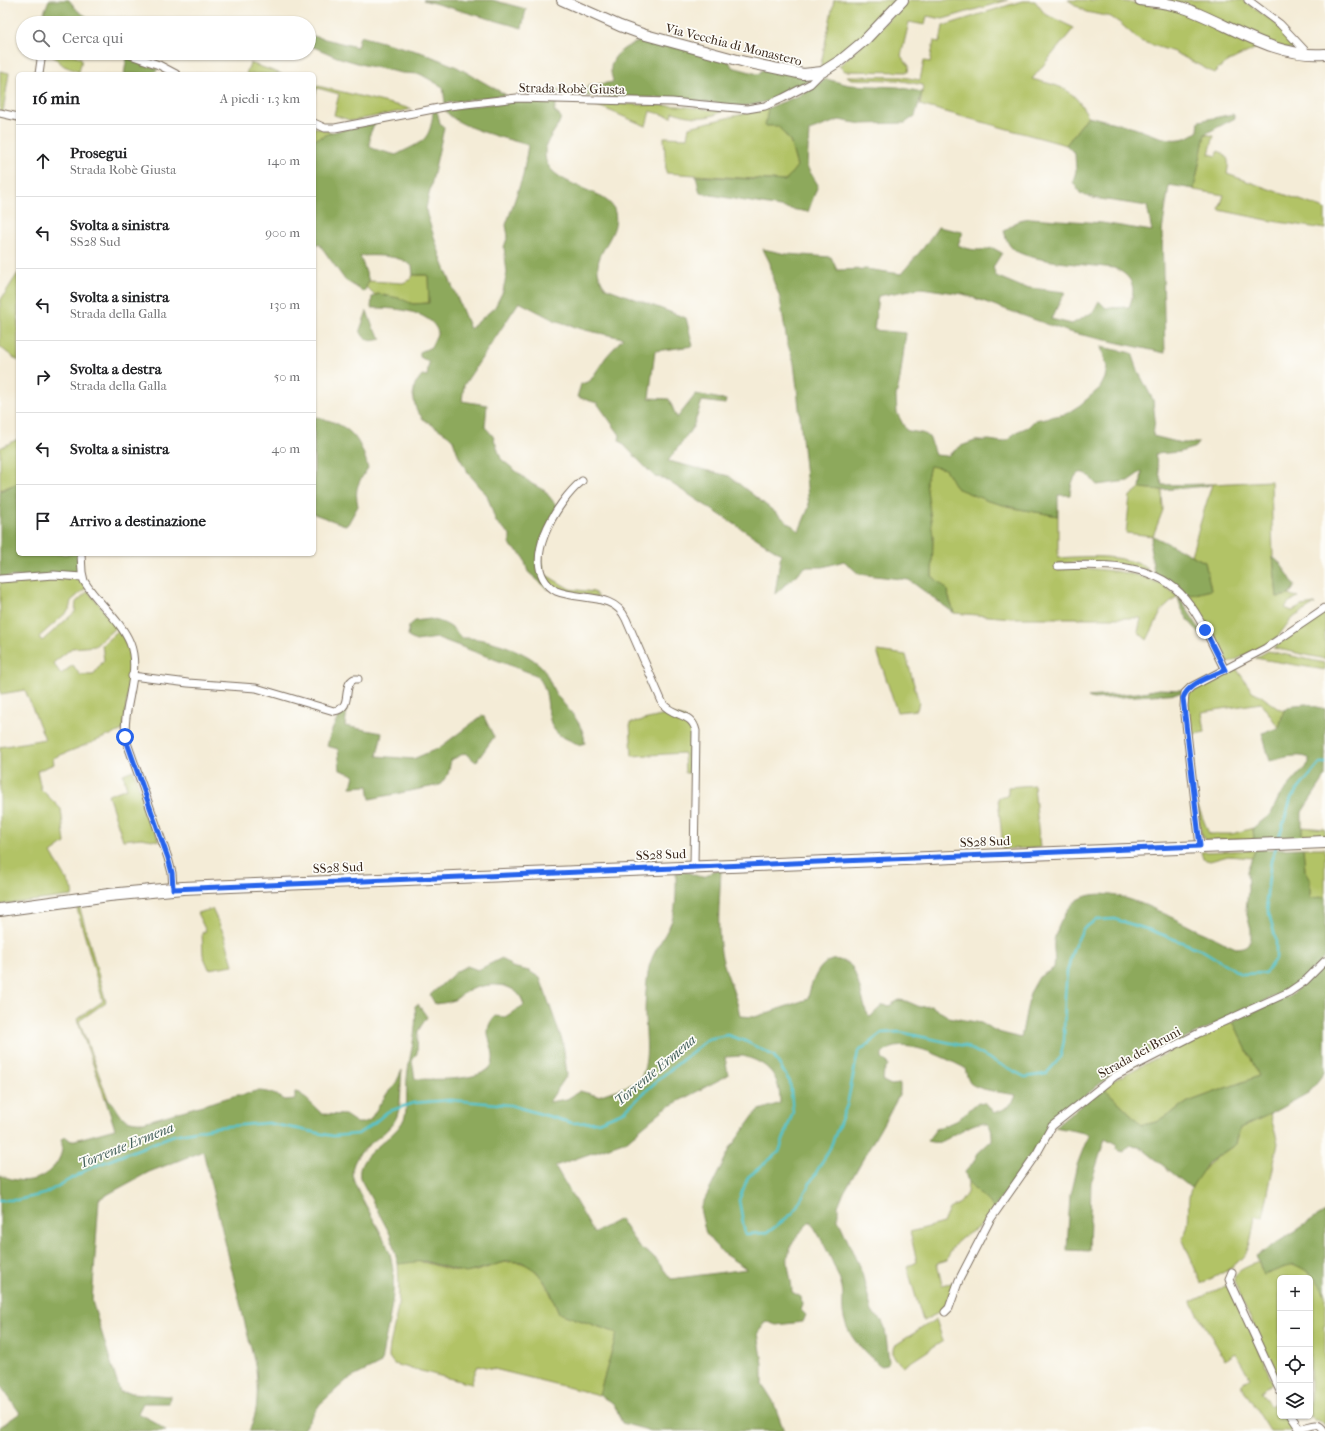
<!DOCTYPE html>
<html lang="it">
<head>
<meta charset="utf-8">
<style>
  :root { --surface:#fff; --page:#f2f2f2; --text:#202124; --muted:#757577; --line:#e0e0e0 }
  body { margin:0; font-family:"IM FELL French Canon",serif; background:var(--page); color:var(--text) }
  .controls { position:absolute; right:12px; bottom:12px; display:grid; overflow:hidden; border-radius:6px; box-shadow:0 1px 3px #0004 }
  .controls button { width:36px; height:36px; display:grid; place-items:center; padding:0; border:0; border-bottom:1px solid var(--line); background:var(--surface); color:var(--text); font:20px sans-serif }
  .stop { position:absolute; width:12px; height:12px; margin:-9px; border:3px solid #2563eb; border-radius:50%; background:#fff }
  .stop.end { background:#2563eb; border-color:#fff; box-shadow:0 1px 4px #0008 }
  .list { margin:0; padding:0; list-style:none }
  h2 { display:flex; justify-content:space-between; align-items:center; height:52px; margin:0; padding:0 16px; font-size:17px }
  h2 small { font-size:13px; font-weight:400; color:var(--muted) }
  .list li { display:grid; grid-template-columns:26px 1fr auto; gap:12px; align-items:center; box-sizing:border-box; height:72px; padding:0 16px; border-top:1px solid var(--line) }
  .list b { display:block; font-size:15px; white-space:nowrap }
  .list p { margin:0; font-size:13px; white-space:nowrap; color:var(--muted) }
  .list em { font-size:13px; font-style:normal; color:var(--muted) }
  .icon { flex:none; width:22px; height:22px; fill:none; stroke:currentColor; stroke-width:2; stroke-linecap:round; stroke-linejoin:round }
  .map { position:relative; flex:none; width:1325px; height:1431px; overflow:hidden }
  .search { position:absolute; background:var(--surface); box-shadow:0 1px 3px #0004; left:16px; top:16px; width:300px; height:44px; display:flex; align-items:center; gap:10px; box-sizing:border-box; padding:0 14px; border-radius:22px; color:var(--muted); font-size:15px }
  .panel { position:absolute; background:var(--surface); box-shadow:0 1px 3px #0004; left:16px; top:72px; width:300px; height:484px; border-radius:6px }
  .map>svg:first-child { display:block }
  .green { fill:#b2c366; stroke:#767642 }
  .forest { fill:#8da95b; stroke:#646a3c; fill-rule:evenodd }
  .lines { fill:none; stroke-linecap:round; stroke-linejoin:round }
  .stream { stroke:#56c4cc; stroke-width:2.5 }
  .street-casing { stroke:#7c6e5f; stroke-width:9 }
  .secondary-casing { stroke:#7c6e5f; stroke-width:12 }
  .primary-casing { stroke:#7c6e5f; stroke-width:14 }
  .street { stroke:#fff; stroke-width:7 }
  .secondary { stroke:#fff; stroke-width:10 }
  .primary { stroke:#fff; stroke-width:12 }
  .route { stroke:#2563eb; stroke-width:5 }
  .labels { text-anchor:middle; stroke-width:3.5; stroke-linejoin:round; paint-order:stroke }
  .street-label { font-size:13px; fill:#3b2a1e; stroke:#fdfcf7 }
  .water-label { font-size:14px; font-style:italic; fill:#44605b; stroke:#fdfcf7 }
</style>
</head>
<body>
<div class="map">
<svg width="1325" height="1431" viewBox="0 0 1325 1431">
  <rect width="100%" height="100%" fill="#fdfcf7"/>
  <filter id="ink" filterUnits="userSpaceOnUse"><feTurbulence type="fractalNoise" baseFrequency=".025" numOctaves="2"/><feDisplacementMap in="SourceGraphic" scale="8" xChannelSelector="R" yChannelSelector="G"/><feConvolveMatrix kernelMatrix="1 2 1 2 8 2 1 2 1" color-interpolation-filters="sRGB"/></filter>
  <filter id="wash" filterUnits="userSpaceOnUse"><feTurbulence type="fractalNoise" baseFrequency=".012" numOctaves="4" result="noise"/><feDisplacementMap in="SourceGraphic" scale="16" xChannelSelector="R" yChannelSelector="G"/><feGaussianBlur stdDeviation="0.9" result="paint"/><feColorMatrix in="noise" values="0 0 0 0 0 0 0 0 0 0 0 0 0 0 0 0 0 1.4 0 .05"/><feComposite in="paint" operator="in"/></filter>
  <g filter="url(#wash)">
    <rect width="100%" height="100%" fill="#f4ecd7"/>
    <g class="green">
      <polygon points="834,0 898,0 856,45 820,69"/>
      <polygon points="909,0 1008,0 943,19 927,16 925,25 909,22 901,56 909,66 908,72 845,71 839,66"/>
      <path d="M1068,0H1113L1177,9L1261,45C1246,55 1226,59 1214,73L1174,52L1140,41L1120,23L1111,17L1086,12Z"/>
      <polygon points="1163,0 1242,0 1273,21 1301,51 1280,47"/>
      <path d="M1022,1H1035L1045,14L1074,28L1032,79C1062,87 1072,87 1088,116L1066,145L920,105L923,85L898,80L851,79L847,76L902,77L920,80L924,61L930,62L934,41L940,42L943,26Z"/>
      <polygon points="49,53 71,53 82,59 79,72 64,66"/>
      <polygon points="250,63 282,74 246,74"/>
      <polygon points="0,71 9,73 3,112 0,111"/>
      <polygon points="314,85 412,109 352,121 334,115 339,94 317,88 314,98"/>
      <path d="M591,103L679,106L722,111C707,121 689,117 673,112L672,117L650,111L646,126Z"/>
      <polygon points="768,108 778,126 790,141 797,167 785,181 666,173 664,137 687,138 689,127"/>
      <polygon points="314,127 332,132 314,140"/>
      <path d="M1205,134L1214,136L1209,154L1217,156L1218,151C1230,155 1229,163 1227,174L1325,209V229L1272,221L1219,210L1224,195L1194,190Z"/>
      <polygon points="18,273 18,361 0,347 0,301"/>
      <polygon points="413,275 428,275 429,303 413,304 378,294 374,295 366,287 369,281 403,283 411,279"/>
      <polygon points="18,439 18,483 0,490 0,448"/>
      <path d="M930,465L945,469L957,488L988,501L1019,509L1058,516V558C1088,556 1119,554 1147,567V570L1091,562L1058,563C1101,574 1141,565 1178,596L1162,610L1147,640L1138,632L1141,618H1011L954,613L946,588L932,576L933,536L926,482Z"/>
      <polygon points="1271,481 1273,557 1277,597 1289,595 1298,597 1288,603 1285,608 1292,611 1302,606 1315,604 1291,619 1277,638 1232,662 1227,663 1187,596 1211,590 1205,562 1191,555 1212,484"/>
      <polygon points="1140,488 1162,490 1163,510 1153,536 1126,533 1130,496"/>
      <polygon points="546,575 570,589 594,592 599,598 558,589 550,583"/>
      <polygon points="39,577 81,579 86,588 71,601 69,610 39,637 42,641 75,612 76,602 88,591 117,626 95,646 72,648 53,663 61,674 73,665 80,675 93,675 104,660 102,645 120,629 128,643 132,663 123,730 53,758 54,764 37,771 41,789 61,809 65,843 51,853 73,890 72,896 0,905 0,747 45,739 25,690 1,694 0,692 0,581"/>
      <polygon points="1325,612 1325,659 1273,648"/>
      <polygon points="877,651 906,655 919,703 917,710 897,712"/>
      <polygon points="1268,651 1325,663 1325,670 1255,658"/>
      <path d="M1236,668L1252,691L1260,695L1277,708L1284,710L1279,728L1261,703L1202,712L1205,732L1190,735C1188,720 1181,701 1193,689Z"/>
      <polygon points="670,714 685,718 693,730 693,773 685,773 684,753 632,756 630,723"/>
      <polygon points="133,770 159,841 141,838 123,840 108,795 127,788 123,774"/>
      <polygon points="1034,785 1040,848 1003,849 998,798 1008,796 1008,787"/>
      <polygon points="1198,806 1209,834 1232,834 1253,828 1254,840 1205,840 1201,834"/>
      <polygon points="1302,827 1325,829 1325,837 1302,838"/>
      <polygon points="1303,848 1325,848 1325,897 1310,898 1310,879 1305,870"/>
      <polygon points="1255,850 1253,858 1228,856 1210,861 1203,859 1201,852"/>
      <polygon points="76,905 79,905 106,1002 79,1021 108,1099 105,1098 77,1019 103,1001"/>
      <polygon points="212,909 224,934 233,965 209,969 203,955 202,933 206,931 197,913"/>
      <polygon points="1233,1021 1259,1076 1188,1102 1157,1122 1142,1125 1103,1087 1114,1080 1211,1030"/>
      <path d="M1270,1114L1278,1143L1263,1218L1255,1216C1253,1227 1252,1241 1247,1251C1238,1267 1216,1277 1201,1283L1182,1238C1194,1222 1184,1203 1192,1187C1201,1167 1219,1156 1236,1144L1240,1128Z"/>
      <path d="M968,1182L994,1208C992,1212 989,1217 986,1221C970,1236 954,1236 947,1260L937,1263L942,1285L956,1282L944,1310L923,1321L907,1267L917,1262L910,1232L943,1223L949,1209L960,1203L967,1193Z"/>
      <path d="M414,1261C431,1262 447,1271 465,1272C475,1273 488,1267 498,1264C536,1253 547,1285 559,1313L617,1333L599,1395L478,1365L471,1384L394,1364L389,1357C389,1343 394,1331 396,1317C400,1300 399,1282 398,1264Z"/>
      <path d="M1258,1262L1264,1275L1293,1264C1310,1271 1318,1278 1325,1295V1426L1318,1421H1313L1310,1414V1278H1280V1384L1234,1282C1233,1270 1250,1266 1258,1262Z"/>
      <polygon points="1227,1285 1253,1337 1273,1383 1261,1391 1270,1406 1280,1400 1280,1416 1288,1416 1295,1431 1270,1431 1241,1385 1250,1378 1236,1353 1225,1360 1191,1302"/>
      <path d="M936,1319L943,1341L903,1367C897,1360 890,1355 894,1346Z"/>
    </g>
    <g class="forest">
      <polygon points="49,0 69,0 78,11 97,23 51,23 41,20"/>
      <polygon points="423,0 492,0 526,9 522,28"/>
      <polygon points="309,35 357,47 360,36 423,53 457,67 506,95 445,103 443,87 420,74 402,73 364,65 337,57 309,45"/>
      <path d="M649,40L729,61L732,67L758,74L763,69L813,78L775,99L753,105L739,106L669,98L550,95L551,90H586L588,86L613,82C613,79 611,75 611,72C609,53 633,41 649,40Z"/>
      <polygon points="127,57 158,69 153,74 124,74"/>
      <polygon points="826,79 849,85 898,87 922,92 915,116 905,123 862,124 839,120 809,131 807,167 818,185 808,212 700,193 696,176 785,181 797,166 790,141 778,126 765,126 768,108 798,96"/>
      <path d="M518,101L557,102L554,111L561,117C558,131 544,139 545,155C546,185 606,189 614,209C625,239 580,256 606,288L686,318L693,346L655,351L649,398L669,399L677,418L696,394L726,400L725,404L702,401L693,427L668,461L729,476L799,531L809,507L797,388L794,363L787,342L780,298L773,280L770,263L763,249L786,254L831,257L837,270L866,269L901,274L924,247L938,227L963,232L958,245C972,251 979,251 993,248L1002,253L993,267L996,276L1022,287L1065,292L1051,319L1072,324L1093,312L1099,301L1106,308L1129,307C1137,288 1133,276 1114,268C1093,265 1025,262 1012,248C1007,243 1006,238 1004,231L1019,220L1030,218L1102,223L1152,231L1147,206L1093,198L1080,193L1073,182L1076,171L1075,154L1066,145L1088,116C1104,120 1119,124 1134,128C1156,135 1177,148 1198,131L1199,121L1233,114L1235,118L1205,134L1194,189L1169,185L1162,232L1165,353L1069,332L963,294L921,288L878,296L874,330L906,333L900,379L896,396L897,413L906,430C913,433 927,431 930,439C933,444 932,449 935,455L947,456L961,446L975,441L989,440L1002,442L1009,439L1016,432L1028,427L1035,420L1066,414L1080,405L1100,388L1105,378L1107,367L1101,347L1132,353L1139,373L1153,400L1155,419L1153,436L1181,443H1199L1196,447L1180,452L1155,454L1162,485L1212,484L1206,486L1162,490L1140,488L1142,471L1128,481L1097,485C1093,482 1091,477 1088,475C1074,466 1071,486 1070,495H1058V516L1019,509L988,501L956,488L945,469L930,466L926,482L933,536L932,576L946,588L954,613L909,580L859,574L844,561L823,567H805L775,594L781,554L663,478L655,477L619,440L620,435L597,403L577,397L581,384L590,381L606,357L623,338L585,330L554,320L519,302L464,385L462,401L487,405L485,427L493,436L501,459L532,484L544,490L557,506L540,542L545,583L549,590L528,572L523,556L510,545V534L496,522L487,495L469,474L459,457L453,440L448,435L423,419L416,409L413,395L415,384L422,375L427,376L429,362L420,357V352L431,347L438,332C430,309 391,308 371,308L372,297L378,294L399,298L413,304L429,303L428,275H413L412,266C401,255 375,255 360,256L369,281L364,292L345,280L320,245L314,243V140L332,132L375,123L370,134V146L374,149L396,155C422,141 430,143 433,112L437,111L440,123L444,128L426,208L427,215L442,261L470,329L495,307L503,291L507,273L504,247L508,236L506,225L523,176L528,145C509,139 452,127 445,109Z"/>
      <path d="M367,311L373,328L382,339C370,342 365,342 360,330Z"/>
      <path d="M317,417C349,425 360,436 368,468C358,483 354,488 358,506L348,524L345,525L314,514V418Z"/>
      <polygon points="18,483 18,554 78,554 79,575 0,577 0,491"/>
      <polygon points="1153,536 1205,562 1211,590 1187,596 1178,586 1154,573 1150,546"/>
      <polygon points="1273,557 1282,565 1295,586 1289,595 1277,597"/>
      <path d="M1178,596L1203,634H1200C1190,622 1180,612 1178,596Z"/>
      <path d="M430,619C444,622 453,626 461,638C485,637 523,649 541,666C549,675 551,689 559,698C570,712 584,724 585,743L579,745C573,741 560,737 557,733C542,717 554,692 536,675L438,638L416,641L408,637L409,626L415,621Z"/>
      <polygon points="1159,689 1183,690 1181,693 1093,699 1088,697 1137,693"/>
      <path d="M1306,704L1325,709V777L1302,812V838L1254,840L1253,828L1271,814L1279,797L1309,763V758C1297,753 1282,758 1270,761L1262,733L1279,728L1284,710L1294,705Z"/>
      <path d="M347,709L345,726L382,733L377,756L413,759L439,748L483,715L494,737L476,762L465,753L451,760L448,774L440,785L370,799L368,786L351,787L354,775L340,770L338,749L327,746C331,731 335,719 347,709Z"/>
      <path d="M1303,848L1305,870L1310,879V898L1325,897V957L1305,978L1290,989L1119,1070L1107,1078L1049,1125L1039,1146L994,1208L968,1182L965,1172L973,1163L978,1153L992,1140C994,1102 954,1138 940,1142C936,1143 931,1142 927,1141L936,1129L958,1120L978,1102L986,1103L994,1113C1003,1110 1013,1106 1016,1095C1006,1093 977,1090 970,1083C967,1078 966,1073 965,1068C944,1058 902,1034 882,1054V1059L887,1062L888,1066L884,1071L883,1081L891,1085L900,1084V1092L895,1103L843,1194L838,1206V1219L862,1273L872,1312L882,1321L885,1328L889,1362L886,1365L881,1366C863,1351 846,1336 843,1312C842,1304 844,1295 842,1287C835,1265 823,1240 810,1221C800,1233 786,1246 788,1264C789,1274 792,1282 792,1292L801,1297L802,1304L800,1309L806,1315L803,1322L776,1325L765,1321L758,1333L763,1364V1385L773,1401L784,1431H651L622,1423L614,1404L599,1395L617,1333L559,1313L548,1286L536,1271L522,1262L508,1261L466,1273L424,1261L398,1264L390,1234L360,1178C355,1153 395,1140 404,1119C408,1110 406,1090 407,1079C409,1055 418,1030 415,1006L418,1004L427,1017L418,1031L417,1053L412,1061L415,1079C431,1079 492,1083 493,1060C494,1042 480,1033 495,1016L505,1017L524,1005C518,982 491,982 472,989C465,991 460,997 454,1000C448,1003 441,1003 435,1004L430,995L457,971L467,966L478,970L502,958L512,967L529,971L540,978L563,1043L567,1075L549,1102L567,1099L580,1091L598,1096L639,1082C650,1062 646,1039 645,1016C645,1002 646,987 648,973C650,954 665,938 672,920C677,905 676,888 676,872C679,872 683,871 686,872C696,874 703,882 712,871L721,870C720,895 717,921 720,945C722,969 736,991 740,1016L755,1017L808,999C810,985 820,956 839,960C845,962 848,962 852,967C857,975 863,1001 866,1011L870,1017L883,1005L889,1006L899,1000L906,1001L920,1007L931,1006L949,1017L981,1023L998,1032L1021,1038L1030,993L1039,977L1054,968C1056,959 1053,950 1054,941C1056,930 1063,916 1069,908C1095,875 1156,910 1183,923C1197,931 1213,936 1227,944L1236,948L1243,947L1247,945L1251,939V930L1246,911L1248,890L1247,871L1255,850ZM743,1056C769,1063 780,1076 780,1103L757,1111L731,1147L700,1209L706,1234L714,1244L724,1254L747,1269L671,1279L655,1258L638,1246L620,1219L594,1233L555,1166L626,1141L664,1109L728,1075L725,1057Z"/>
      <path d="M1325,965V1072L1308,1093L1270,1114L1240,1128L1236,1144L1208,1163L1191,1188L1139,1146C1131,1145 1128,1144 1124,1152L1117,1150L1116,1144L1105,1138L1091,1183L1089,1251L1067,1250L1070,1195L1077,1165L1089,1134L1055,1127L1103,1087L1142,1125L1157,1122L1188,1102L1259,1076L1233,1021L1290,995Z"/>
      <path d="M402,1070C400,1084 402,1103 397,1116C388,1138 354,1146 352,1172C352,1187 384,1233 390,1254C400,1291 386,1327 381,1363L347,1380L320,1404L302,1431H249C259,1412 258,1390 256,1369L203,1151L149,1172L99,1199L92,1301L120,1392L170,1396L169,1403H143L138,1413L156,1423L166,1431H0V1427L20,1413L0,1385V1175C10,1179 20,1182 31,1180C49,1177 67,1157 61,1139L66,1137L71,1141L115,1129L105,1098C121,1103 113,1124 144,1122L237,1095C247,1096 250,1091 258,1091C268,1091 277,1095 285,1100L295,1099V1092L300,1093L322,1114L345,1115L357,1123H363L370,1120L373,1115L388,1092L395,1085Z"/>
      <path d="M1325,1212V1295C1318,1278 1310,1271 1293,1264L1264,1275L1256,1256Z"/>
    </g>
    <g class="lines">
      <g class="stream">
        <polyline points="1278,841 1291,798 1320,763 1325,763"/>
        <polyline points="0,1200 17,1200 44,1194 90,1168 174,1135 217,1127 268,1123 333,1136 358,1134 374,1123 387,1112 413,1103 450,1100 510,1105 572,1123 598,1122 623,1112 660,1078 708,1039 727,1035 745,1041 774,1056 790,1082 793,1112 779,1152 748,1177 739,1200 745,1234 767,1233 793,1213 830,1148 847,1105 858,1052 882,1033 900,1032 965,1046 1025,1077 1046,1074 1060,1058 1064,1041 1065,996 1067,972 1073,949 1083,929 1096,920 1114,919 1153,931 1202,950 1241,974 1265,973 1276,958 1276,940 1266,902 1271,861 1276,847"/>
      </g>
    </g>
  </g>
  <g filter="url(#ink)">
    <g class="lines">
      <defs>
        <g id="street">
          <polyline points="1248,0 1280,24 1308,54"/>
          <polyline points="125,53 159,65 176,74"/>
          <polyline points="39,74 42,53"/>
          <polyline points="0,113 18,117"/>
          <polyline points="314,123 325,128 335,128 449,106 517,98 672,102 747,109 765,106 783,98 810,84 822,72"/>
          <path d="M582,481C557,501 516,567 556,591C580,601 614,592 626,619L663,704C673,717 692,712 696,731L694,866"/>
          <path d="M81,554L82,572L84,581C97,603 120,619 130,643C142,674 121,708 126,740L168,858L172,873L173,889"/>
          <path d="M1058,566C1098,564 1150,562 1180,593C1200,613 1212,645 1225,670"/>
          <polyline points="0,579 54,575 82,577"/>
          <path d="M132,676L188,683L256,688L334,711C354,708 341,686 354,679H358"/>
          <polyline points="1200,846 1184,706 1185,693 1191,687 1266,648 1325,608"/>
          <polyline points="1232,1272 1229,1279 1231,1285 1280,1391"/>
          <polyline points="945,1312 949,1308 959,1280 990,1220 1037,1153 1052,1126 1115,1076 1199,1033 1289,992 1305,981 1325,961"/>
          <path d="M1291,1416L1299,1428C1309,1429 1317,1419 1324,1431"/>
        </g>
        <g id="secondary">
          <polyline points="562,0 620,26 642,34 745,62 803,74 822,72 841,60 865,40 903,0"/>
          <path d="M1140,0C1156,2 1172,3 1187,9C1232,26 1275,58 1325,54"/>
        </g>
        <polyline id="primary" points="0,910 109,895 183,888 1325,842"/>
      </defs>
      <use href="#street" class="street-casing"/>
      <use href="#secondary" class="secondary-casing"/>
      <use href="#primary" class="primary-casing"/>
      <use href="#street" class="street"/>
      <use href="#secondary" class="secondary"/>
      <use href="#primary" class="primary"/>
    </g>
  </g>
  <g class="lines" filter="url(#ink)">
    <path class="route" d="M125,737L168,858L172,873L173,889L1200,846L1183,698C1188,683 1212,676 1225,670L1205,630"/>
  </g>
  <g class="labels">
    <g class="street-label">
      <text transform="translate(734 44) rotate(14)" y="5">Via Vecchia di Monastero</text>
      <text transform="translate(572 88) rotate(1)" y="5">Strada Robè Giusta</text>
      <text transform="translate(985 841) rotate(-2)" y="5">SS28 Sud</text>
      <text transform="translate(661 854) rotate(-2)" y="5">SS28 Sud</text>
      <text transform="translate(338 867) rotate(-2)" y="5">SS28 Sud</text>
      <text transform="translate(1139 1052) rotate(-29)" y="5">Strada dei Bruni</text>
    </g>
    <g class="water-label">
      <text transform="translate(655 1070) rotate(-40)" y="5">Torrente Ermena</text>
      <text transform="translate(126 1145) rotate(-22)" y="5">Torrente Ermena</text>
    </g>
  </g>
</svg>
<div class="controls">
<button>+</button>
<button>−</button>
<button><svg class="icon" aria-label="locate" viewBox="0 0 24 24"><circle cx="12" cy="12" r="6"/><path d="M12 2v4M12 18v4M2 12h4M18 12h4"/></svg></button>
<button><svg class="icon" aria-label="layers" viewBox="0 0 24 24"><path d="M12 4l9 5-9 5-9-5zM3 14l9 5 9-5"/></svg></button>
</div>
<div class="stop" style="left:125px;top:737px"></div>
<div class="stop end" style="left:1205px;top:630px"></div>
<div class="search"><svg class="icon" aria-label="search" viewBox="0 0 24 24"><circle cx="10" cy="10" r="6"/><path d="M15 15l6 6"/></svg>Cerca qui</div>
<section class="panel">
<h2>16 min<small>A piedi · 1.3 km</small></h2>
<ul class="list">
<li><svg class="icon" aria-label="ahead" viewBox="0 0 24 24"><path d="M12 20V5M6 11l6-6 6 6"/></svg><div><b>Prosegui</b><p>Strada Robè Giusta</p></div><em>140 m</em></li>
<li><svg class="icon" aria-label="left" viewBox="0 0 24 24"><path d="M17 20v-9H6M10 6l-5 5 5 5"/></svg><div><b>Svolta a sinistra</b><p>SS28 Sud</p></div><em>900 m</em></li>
<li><svg class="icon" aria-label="left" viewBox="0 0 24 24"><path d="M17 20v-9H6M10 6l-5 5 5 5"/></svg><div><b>Svolta a sinistra</b><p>Strada della Galla</p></div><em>130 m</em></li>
<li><svg class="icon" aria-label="right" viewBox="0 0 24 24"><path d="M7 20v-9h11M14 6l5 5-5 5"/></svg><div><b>Svolta a destra</b><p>Strada della Galla</p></div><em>50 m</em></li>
<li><svg class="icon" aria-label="left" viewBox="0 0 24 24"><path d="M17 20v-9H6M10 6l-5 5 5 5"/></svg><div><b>Svolta a sinistra</b></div><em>40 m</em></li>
<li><svg class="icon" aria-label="arrive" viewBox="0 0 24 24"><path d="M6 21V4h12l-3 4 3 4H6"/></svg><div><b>Arrivo a destinazione</b></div></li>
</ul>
</section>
</div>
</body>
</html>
